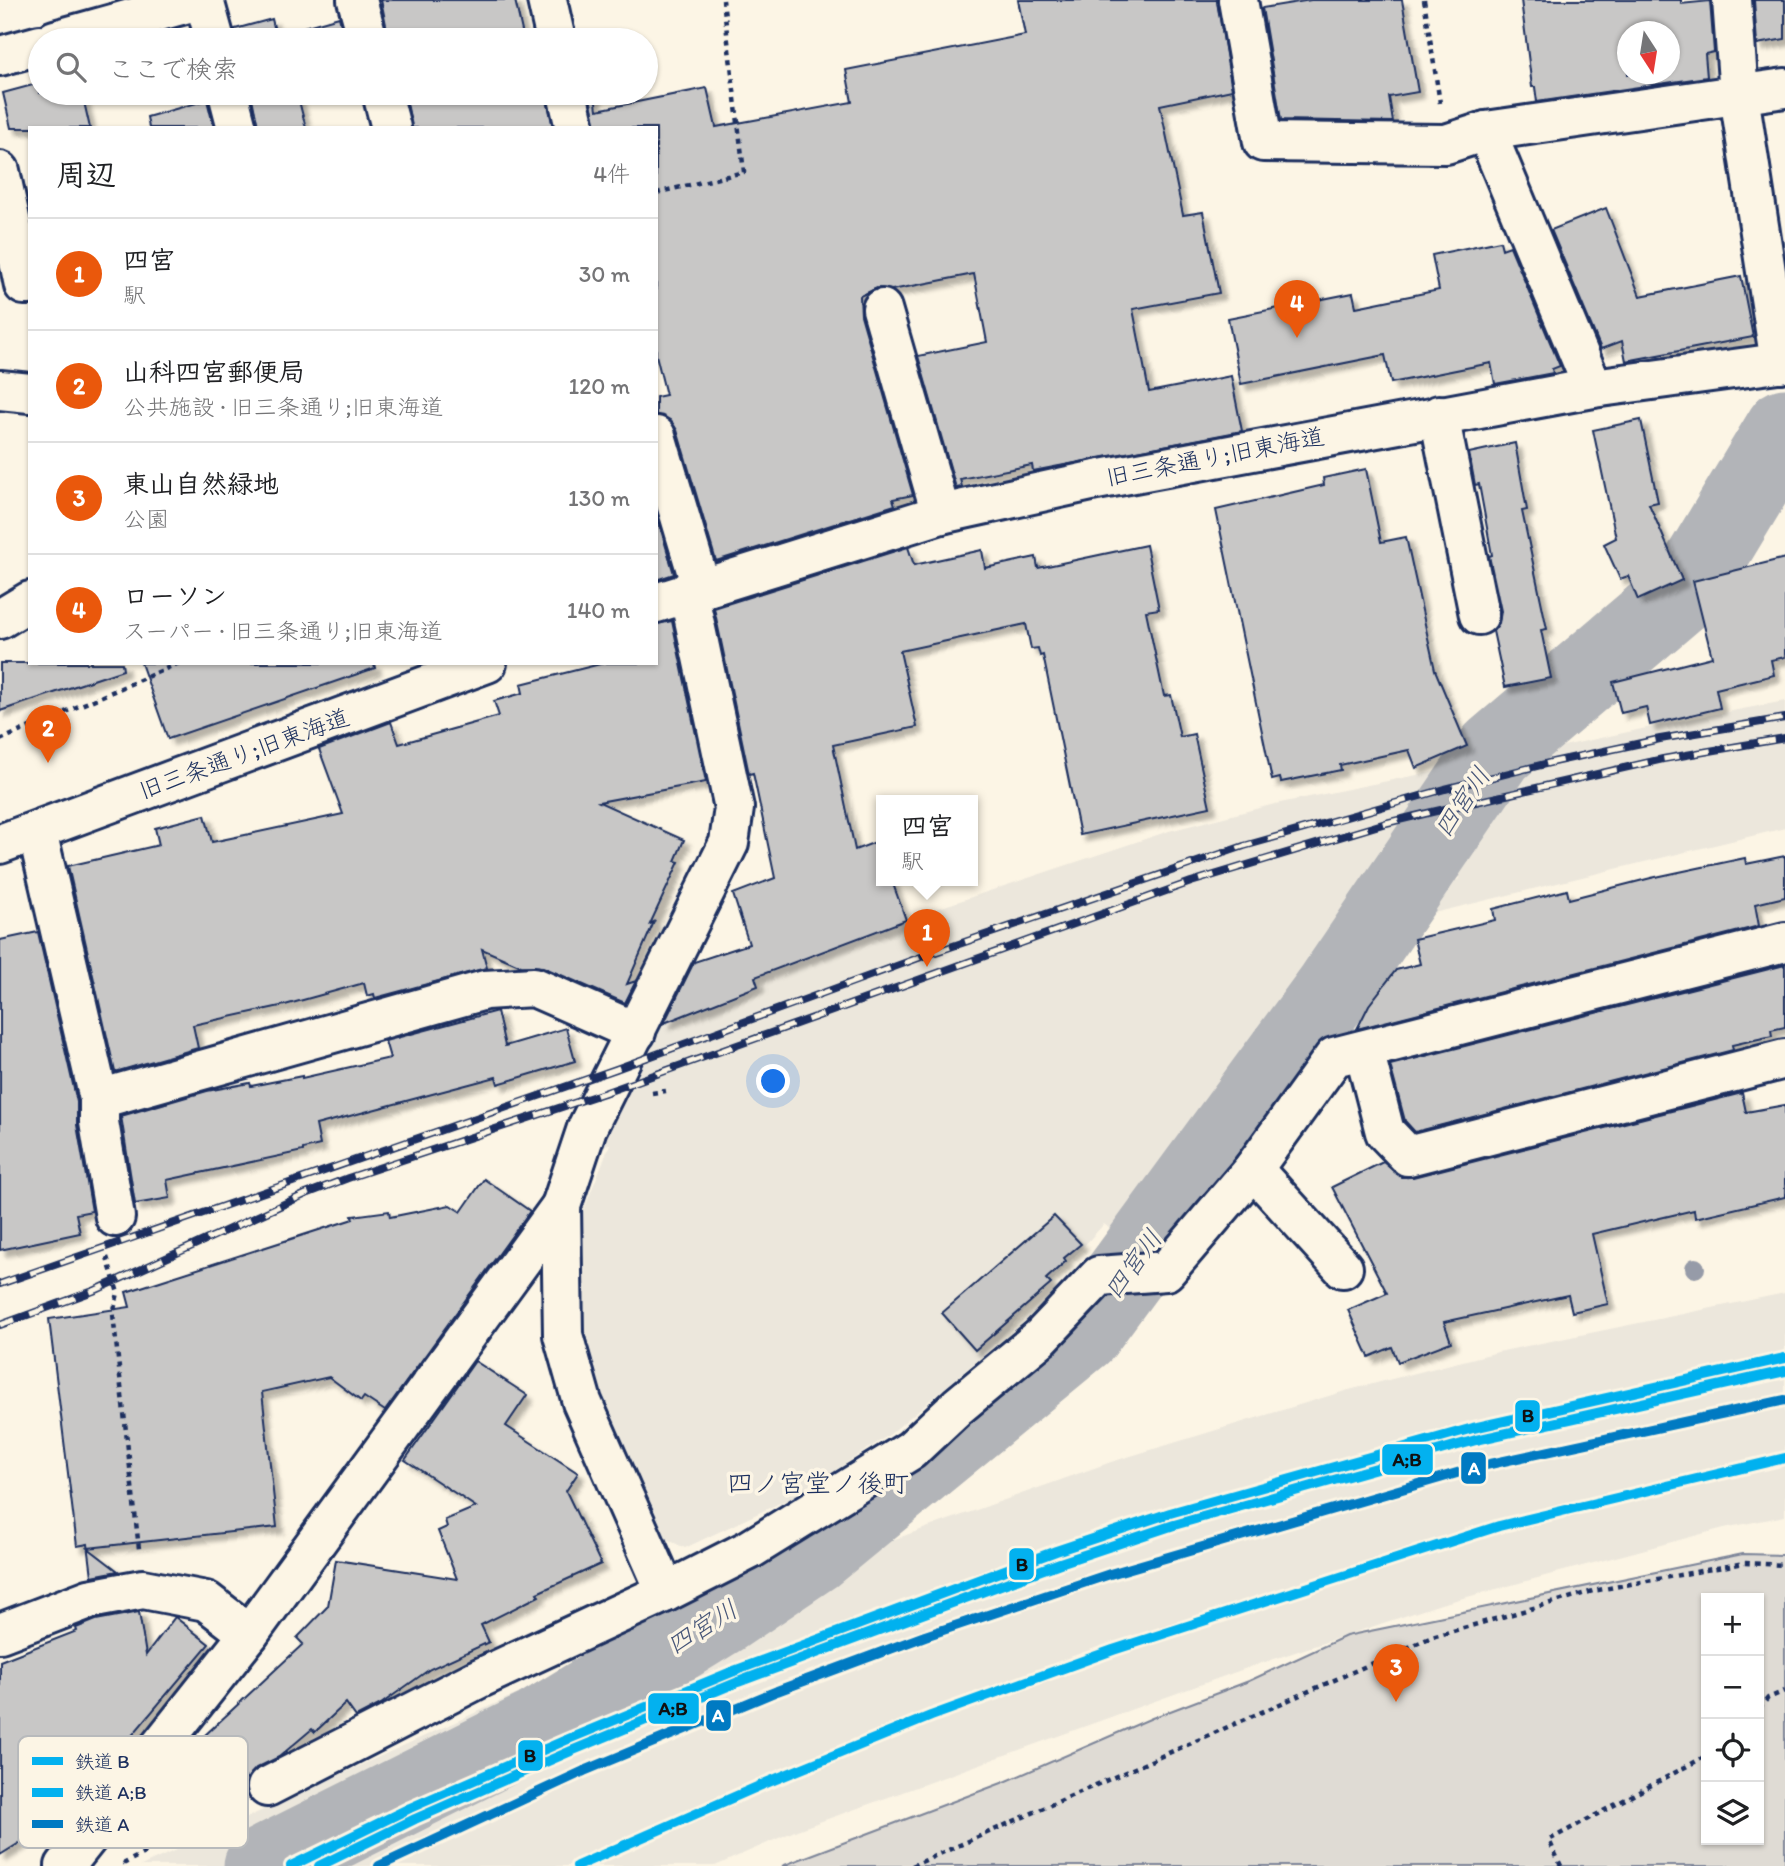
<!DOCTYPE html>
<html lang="ja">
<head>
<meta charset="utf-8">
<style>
  :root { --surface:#fff; --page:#f2f2f2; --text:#202124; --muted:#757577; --line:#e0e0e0; --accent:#ea580c }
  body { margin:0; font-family:Itim,"Klee One",sans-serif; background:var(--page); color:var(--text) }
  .controls { position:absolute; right:21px; bottom:21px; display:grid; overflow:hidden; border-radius:0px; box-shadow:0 2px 5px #0004 }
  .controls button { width:63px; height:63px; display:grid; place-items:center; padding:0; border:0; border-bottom:2px solid var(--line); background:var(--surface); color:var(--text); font:35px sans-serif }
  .compass { position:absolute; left:1617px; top:21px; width:63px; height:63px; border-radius:50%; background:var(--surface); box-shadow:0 2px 5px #0004; rotate:168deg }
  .you { position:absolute; left:774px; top:1082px; width:24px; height:24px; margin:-18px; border:5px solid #fff; border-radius:50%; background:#1a73e8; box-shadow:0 0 0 10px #1a73e833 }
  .badge { display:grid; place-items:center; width:46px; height:46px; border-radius:50%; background:var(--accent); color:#fff; font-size:23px; font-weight:700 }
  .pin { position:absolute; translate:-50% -58px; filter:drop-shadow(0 2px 4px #0008) }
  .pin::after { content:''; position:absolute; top:37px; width:24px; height:21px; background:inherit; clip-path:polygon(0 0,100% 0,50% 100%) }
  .popup { position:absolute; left:876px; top:795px; width:102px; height:91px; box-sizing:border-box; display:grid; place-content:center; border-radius:0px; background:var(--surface); filter:drop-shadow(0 2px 5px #0005); font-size:23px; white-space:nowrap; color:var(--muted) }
  .popup b { font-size:26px; color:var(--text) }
  .popup::after { content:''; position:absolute; left:50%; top:100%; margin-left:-14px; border:14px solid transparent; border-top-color:var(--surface) }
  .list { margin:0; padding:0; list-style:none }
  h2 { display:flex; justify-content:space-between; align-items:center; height:91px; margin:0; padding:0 28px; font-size:30px }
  h2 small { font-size:23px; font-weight:400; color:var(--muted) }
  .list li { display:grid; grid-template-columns:46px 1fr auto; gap:21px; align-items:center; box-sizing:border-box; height:112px; padding:0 28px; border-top:2px solid var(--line) }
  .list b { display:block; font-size:26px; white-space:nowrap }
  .list p { margin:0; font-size:23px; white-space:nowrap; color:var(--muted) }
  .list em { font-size:23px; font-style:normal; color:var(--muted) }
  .icon { flex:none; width:38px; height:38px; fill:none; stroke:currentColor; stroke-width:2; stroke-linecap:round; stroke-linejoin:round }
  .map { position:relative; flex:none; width:1785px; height:1866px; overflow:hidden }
  .search { position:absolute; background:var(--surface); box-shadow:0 2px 5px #0004; left:28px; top:28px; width:630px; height:77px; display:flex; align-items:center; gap:18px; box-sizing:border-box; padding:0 24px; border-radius:38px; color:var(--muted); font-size:26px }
  .panel { position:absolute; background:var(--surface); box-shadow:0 2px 5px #0004; left:28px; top:126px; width:630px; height:539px; border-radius:0px }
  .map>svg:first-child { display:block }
  .built { fill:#ece7dc }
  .green { fill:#dfdbd4; stroke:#7d8599; stroke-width:2; fill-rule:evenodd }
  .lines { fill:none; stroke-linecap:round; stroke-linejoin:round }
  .river { stroke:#b2b4b8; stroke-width:79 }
  .building { fill:#c8c7c6; stroke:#1b2f5e; stroke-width:2; fill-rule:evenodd; filter:url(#shadow) }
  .minor-casing { stroke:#1b2f5e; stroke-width:44 }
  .path { stroke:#1b2f5e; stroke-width:4.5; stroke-dasharray:5 5; stroke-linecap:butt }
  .minor { stroke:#fcf5e5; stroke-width:38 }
  .rail-casing { stroke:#1b2f5e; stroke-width:8 }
  .rail { stroke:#fcf5e5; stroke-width:5; stroke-dasharray:16; stroke-linecap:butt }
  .rail-1-casing { stroke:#fcf5e5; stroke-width:16 }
  .rail-2-casing { stroke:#fcf5e5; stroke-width:16 }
  .rail-3-casing { stroke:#fcf5e5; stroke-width:16 }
  .rail-1 { stroke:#03b1ef; stroke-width:10 }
  .rail-2 { stroke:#03b1ef; stroke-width:10 }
  .rail-3 { stroke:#007ac2; stroke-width:10 }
  .tree { fill:#969ba8 }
  .labels { text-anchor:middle; stroke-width:7; stroke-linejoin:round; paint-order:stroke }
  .street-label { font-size:24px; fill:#1b2f5e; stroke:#fcf5e5 }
  .water-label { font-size:26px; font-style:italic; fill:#485779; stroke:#fcf5e5 }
  .neighbourhood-label { font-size:26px; fill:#1b2f5e; stroke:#fcf5e5 }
  .key { fill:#fcf5e5; stroke:#b8babc; stroke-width:2 }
  .key-label { font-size:19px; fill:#1b2f5e }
  .line-badge { stroke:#fcf5e5; stroke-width:2.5 }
  .badge-label { font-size:19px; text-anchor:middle; font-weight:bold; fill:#fff }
  .pale-badge-label { font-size:19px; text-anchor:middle; font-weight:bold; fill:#111 }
</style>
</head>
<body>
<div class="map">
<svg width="1785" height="1866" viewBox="0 0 1785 1866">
  <defs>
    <filter id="shadow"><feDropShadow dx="6" dy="6" stdDeviation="2" flood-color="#0004"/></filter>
  </defs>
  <rect width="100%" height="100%" fill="#fcf5e5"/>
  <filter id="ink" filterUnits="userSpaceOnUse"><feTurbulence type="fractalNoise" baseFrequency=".0143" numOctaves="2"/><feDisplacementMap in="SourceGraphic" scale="14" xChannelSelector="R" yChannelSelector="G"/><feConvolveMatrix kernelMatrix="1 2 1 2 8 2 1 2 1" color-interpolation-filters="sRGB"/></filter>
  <g filter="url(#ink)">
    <g class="built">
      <polygon points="1785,701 1785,828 1409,919 1404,907 1459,879 1446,852 1458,831 1513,757 1679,721"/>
      <polygon points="1456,767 1412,844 1326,950 1185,1160 1126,1242 1104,1224 988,1351 889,1435 799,1494 685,1548 658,1535 575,1344 579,1222 610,1144 595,1146 656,1026 758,986 755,977 909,918 1169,831 1275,804"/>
      <polygon points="1785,1293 1785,1516 1724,1528 1441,1604 1244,1669 797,1830 715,1866 141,1866 503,1700 881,1550 884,1543 1111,1462 1345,1391 1498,1352"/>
    </g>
    <path class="green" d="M1743,1554L1785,1555V1866H782L1007,1781L1152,1718L1249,1681L1346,1636ZM1706,1598H1759V1840H1706Z"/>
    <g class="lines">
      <polyline class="river" points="263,1866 539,1728 724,1614 813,1554 1082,1333 1335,988 1496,751 1690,586 1785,428"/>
    </g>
    <g class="building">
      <polygon points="381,0 515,0 524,40 389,40"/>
      <polygon points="1018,0 1217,0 1232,90 1160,105 1183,215 1203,212 1219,293 1133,309 1149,392 1231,376 1242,431 1033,471 1032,465 960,479 962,487 956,488 918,356 987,342 974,274 892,290 877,288 860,296 861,315 913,495 893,499 895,505 716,561 677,430 670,420 656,415 656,397 666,395 656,355 656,128 596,128 589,93 595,93 597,110 707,88 716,127 852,102 846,70 1025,35"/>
      <polygon points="1311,0 1402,0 1418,92 1389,97 1393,122 1281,120 1262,8"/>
      <path d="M1521,0H1681V4L1710,1L1714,52L1705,54L1707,77L1537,102L1535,87H1532ZM1628,32H1670V74H1628Z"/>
      <polygon points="1754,0 1785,0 1785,39 1757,44"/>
      <polygon points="339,17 345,40 295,40 293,30"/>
      <polygon points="272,19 276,35 281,34 283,40 236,40 235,29"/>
      <polygon points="40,83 40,93 82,93 90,128 11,128 3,93"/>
      <polygon points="251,93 297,93 306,128 258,128"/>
      <polygon points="405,93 546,93 553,128 412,128"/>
      <polygon points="207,100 214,128 149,128 147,117"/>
      <polygon points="1606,208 1640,296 1741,276 1753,337 1626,361 1622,341 1601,349 1551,230"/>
      <polygon points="1500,241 1502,249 1510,246 1560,366 1552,369 1553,373 1495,384 1491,363 1391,383 1385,355 1241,384 1228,318 1353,293 1356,307 1439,290 1432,255"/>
      <polygon points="1641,420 1658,502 1649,504 1682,580 1638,600 1628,576 1620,579 1604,544 1616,538 1593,430"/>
      <polygon points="1515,443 1527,510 1522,511 1547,629 1541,630 1551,678 1505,687 1493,631 1499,623 1501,611 1489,556 1492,555 1479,484 1475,485 1469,453"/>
      <polygon points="1366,469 1381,542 1406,537 1435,670 1467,746 1416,768 1409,750 1340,765 1341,770 1281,782 1280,778 1272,780 1216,510 1324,485 1323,478"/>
      <polygon points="656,513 674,574 656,580"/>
      <polygon points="1146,545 1159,609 1146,611 1164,696 1171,695 1180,737 1194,734 1210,807 1080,835 1043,655 1040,656 1038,648 1031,649 1026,624 900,651 917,727 833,745 855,850 881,840 881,881 892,881 906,920 755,977 758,986 664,1023 694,962 749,944 733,894 775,878 753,773 749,774 714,608 908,547 914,565 982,550 985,568 1036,557 1038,568"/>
      <polygon points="1785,558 1785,657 1771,660 1774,675 1716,689 1720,708 1650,725 1646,707 1621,713 1613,682 1712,657 1693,581"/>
      <polygon points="672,621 706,782 599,802 684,840 675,861 679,862 650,924 654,922 627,984 636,981 625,1003 543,967 521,966 482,949 487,968 375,998 374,994 367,996 364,983 285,1005 193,1025 198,1048 115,1072 68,866 159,845 155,828 205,815 212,842 343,814 319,749 391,722 399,744 499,716 494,701 523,693 521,684 604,663 656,663 656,624"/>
      <polygon points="0,663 122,663 123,670 0,711"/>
      <polygon points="141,663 374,663 375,668 168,739"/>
      <polygon points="1785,856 1785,897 1755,904 1759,926 1357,1029 1369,1005 1396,970 1420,964 1414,939 1495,920 1493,909 1567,890 1569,899 1651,878 1745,858 1746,864"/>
      <polygon points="38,932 77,1102 77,1125 92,1211 76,1214 80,1233 0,1250 0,940"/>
      <polygon points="1785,965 1785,1027 1771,1030 1772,1036 1732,1045 1733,1050 1415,1132 1405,1121 1390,1065"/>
      <polygon points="497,1011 505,1046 566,1028 575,1061 498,1084 496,1077 316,1125 320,1145 303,1149 303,1151 167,1180 170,1198 135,1204 121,1116 207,1091 250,1083 251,1086 302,1076 302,1078 390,1058 385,1041"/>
      <polygon points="1742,1093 1746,1112 1785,1105 1785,1197 1695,1218 1694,1210 1592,1234 1608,1304 1572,1312 1568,1295 1444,1322 1451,1342 1398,1362 1392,1347 1369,1357 1348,1310 1387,1293 1332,1187 1383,1162 1401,1177 1413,1177"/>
      <polygon points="484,1179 530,1211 385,1411 364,1397 361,1401 329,1377 262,1392 277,1527 88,1548 118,1571 92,1576 88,1544 77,1546 49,1319 130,1307 126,1292 353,1219 352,1216 389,1211 390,1217 450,1205 461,1212"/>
      <polygon points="1054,1216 1081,1244 1064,1258 1066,1261 1046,1279 1051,1284 975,1350 942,1313"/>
      <polygon points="475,1361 527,1395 506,1426 578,1473 566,1491 601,1564 537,1593 539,1596 481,1625 489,1642 430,1669 381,1704 356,1717 346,1703 315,1732 312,1729 279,1757 256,1768 247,1779 225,1757 191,1807 184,1803 174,1817 147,1798 175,1763 303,1644 297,1638 328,1606 336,1560 457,1579 438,1531 447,1527 445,1520 476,1507 405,1460"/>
      <polygon points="139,1612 146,1655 175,1617 209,1644 66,1814 0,1855 0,1661 77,1631 76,1628 96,1620"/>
    </g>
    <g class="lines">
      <defs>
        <g id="minor">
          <polyline points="204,0 215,40"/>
          <polyline points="357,0 368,40"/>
          <polyline points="547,0 556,40"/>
          <polyline points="1238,0 1263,142 1446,144 1486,131 1785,88"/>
          <polyline points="1732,0 1739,95 1780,363"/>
          <polyline points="55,40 199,0"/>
          <polyline points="0,56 40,45"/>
          <polyline points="228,93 237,128"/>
          <polyline points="382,93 391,128"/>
          <polyline points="567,93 575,128"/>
          <polyline points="1486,131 1593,388"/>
          <polyline points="0,171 24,285 30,285"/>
          <polyline points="882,309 941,514"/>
          <polyline points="0,390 30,393"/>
          <polyline points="1439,415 1479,615"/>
          <polyline points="656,436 701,587"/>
          <polyline points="656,603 941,514 1096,480 1593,388 1785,362"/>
          <polyline points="0,619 30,601"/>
          <polyline points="37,831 99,1099 485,990 534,987 636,1032"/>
          <polyline points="0,844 487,663"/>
          <polyline points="1364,1050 1385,1132 1408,1156 1785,1059"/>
          <polyline points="99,1099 99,1122 115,1217"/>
          <polyline points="1253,1169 1343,1268"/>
          <polyline points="666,1592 582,1402 563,1335 561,1206 587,1128 729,843 734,808 688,591"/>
          <polyline points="0,1633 89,1599 143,1589 206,1601 249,1634"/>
          <polyline points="267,1787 478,1679 666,1592 749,1550 911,1450 958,1406 1040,1338 1099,1276 1166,1271 1253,1169 1334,1057 1785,942"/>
          <polyline points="65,1866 249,1634 561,1206"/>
        </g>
      </defs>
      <use href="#minor" class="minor-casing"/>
      <g class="path">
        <polyline points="1424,0 1440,103"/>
        <polyline points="656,193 744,172 723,0"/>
        <polyline points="0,740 179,663"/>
        <polyline points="652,1093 666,1091"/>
        <polyline points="107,1257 118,1293 113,1314 139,1549"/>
        <polyline points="1759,1709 1768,1698 1785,1691"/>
        <polyline points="123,1864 233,1806"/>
        <polyline points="912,1866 1432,1637 1593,1591 1744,1563 1785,1565"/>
        <polyline points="1561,1866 1549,1840 1706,1756"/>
      </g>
      <use href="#minor" class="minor"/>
      <defs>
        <g id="rail">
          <polyline points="0,1284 616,1069 921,957 1244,846 1445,789 1553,762 1660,739 1785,718"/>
          <polyline points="0,1325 96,1290 306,1194 348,1178 604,1093 1191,882 1386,823 1432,812 1663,759 1785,738"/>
        </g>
      </defs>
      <use href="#rail" class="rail-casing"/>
      <use href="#rail" class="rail"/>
      <defs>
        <g id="rail-1">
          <polyline points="291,1866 410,1808 566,1740 734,1671 1056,1551 1170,1513 1473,1428 1785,1358"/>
          <polyline points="577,1866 766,1783 931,1716 1113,1650 1499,1526 1785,1458"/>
        </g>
        <polyline id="rail-2" points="319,1866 415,1819 571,1751 738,1682 1060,1563 1174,1525 1476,1440 1785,1371"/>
        <polyline id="rail-3" points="379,1866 584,1771 777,1691 925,1636 1110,1574 1481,1466 1785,1400"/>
      </defs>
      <use href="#rail-1" class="rail-1-casing"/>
      <use href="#rail-2" class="rail-2-casing"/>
      <use href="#rail-3" class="rail-3-casing"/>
      <use href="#rail-1" class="rail-1"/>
      <use href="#rail-2" class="rail-2"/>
      <use href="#rail-3" class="rail-3"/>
    </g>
    <circle class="tree" cx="1695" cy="1268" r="10"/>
  </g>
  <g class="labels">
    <g class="street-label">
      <text transform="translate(1215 457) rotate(-11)" y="8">旧三条通り;旧東海道</text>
      <text transform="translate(244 754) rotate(-20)" y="8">旧三条通り;旧東海道</text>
    </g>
    <g class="water-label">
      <text transform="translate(1462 802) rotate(-56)" y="9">四宮川</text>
      <text transform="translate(1133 1264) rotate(-54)" y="9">四宮川</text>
      <text transform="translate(702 1627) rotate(-32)" y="9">四宮川</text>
    </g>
    <g class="neighbourhood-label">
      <text x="818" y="1492">四ノ宮堂ノ後町</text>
    </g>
  </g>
  <rect x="18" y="1736" width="230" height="112" rx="10" class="key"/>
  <rect x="32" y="1757" width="31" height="8" fill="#03b1ef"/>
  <rect x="32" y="1788" width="31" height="9" fill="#03b1ef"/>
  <rect x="32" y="1820" width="31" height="8" fill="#007ac2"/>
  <g class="key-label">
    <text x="75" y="1768">鉄道 B</text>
    <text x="75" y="1799">鉄道 A;B</text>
    <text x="75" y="1831">鉄道 A</text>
  </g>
  <g class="line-badge">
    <rect x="1514" y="1399" width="27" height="34" rx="7" fill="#03b1ef"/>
    <rect x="1381" y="1443" width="53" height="33" rx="7" fill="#03b1ef"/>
    <rect x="1460" y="1451" width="27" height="34" rx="7" fill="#007ac2"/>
    <rect x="1008" y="1547" width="27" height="34" rx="7" fill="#03b1ef"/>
    <rect x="647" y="1692" width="53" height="33" rx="7" fill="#03b1ef"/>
    <rect x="705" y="1699" width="27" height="33" rx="7" fill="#007ac2"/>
    <rect x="517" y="1739" width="27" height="33" rx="7" fill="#03b1ef"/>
  </g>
  <g class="badge-label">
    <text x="1474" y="1475">A</text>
    <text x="718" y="1722">A</text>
  </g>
  <g class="pale-badge-label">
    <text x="1528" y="1422">B</text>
    <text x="1407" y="1466">A;B</text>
    <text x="1022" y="1571">B</text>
    <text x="673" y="1715">A;B</text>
    <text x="530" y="1762">B</text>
  </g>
</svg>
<div class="controls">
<button>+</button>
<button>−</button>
<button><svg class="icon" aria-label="locate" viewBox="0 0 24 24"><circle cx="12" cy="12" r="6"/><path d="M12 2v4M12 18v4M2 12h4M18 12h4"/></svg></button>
<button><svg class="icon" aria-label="layers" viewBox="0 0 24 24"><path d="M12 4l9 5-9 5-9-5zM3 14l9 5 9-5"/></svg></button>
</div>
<svg class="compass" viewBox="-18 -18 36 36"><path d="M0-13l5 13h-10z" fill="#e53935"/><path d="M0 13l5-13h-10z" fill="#757577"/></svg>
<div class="you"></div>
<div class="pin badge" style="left:927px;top:967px">1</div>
<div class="popup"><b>四宮</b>駅</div>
<div class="pin badge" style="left:48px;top:763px">2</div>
<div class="pin badge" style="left:1396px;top:1702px">3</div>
<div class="pin badge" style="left:1297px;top:338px">4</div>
<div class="search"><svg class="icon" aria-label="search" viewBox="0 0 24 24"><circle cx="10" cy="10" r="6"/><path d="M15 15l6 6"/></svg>ここで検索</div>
<section class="panel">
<h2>周辺<small>4件</small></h2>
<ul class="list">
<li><span class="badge">1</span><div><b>四宮</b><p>駅</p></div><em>30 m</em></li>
<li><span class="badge">2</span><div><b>山科四宮郵便局</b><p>公共施設 · 旧三条通り;旧東海道</p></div><em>120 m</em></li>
<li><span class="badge">3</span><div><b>東山自然緑地</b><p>公園</p></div><em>130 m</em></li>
<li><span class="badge">4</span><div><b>ローソン</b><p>スーパー · 旧三条通り;旧東海道</p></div><em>140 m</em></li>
</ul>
</section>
</div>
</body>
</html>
